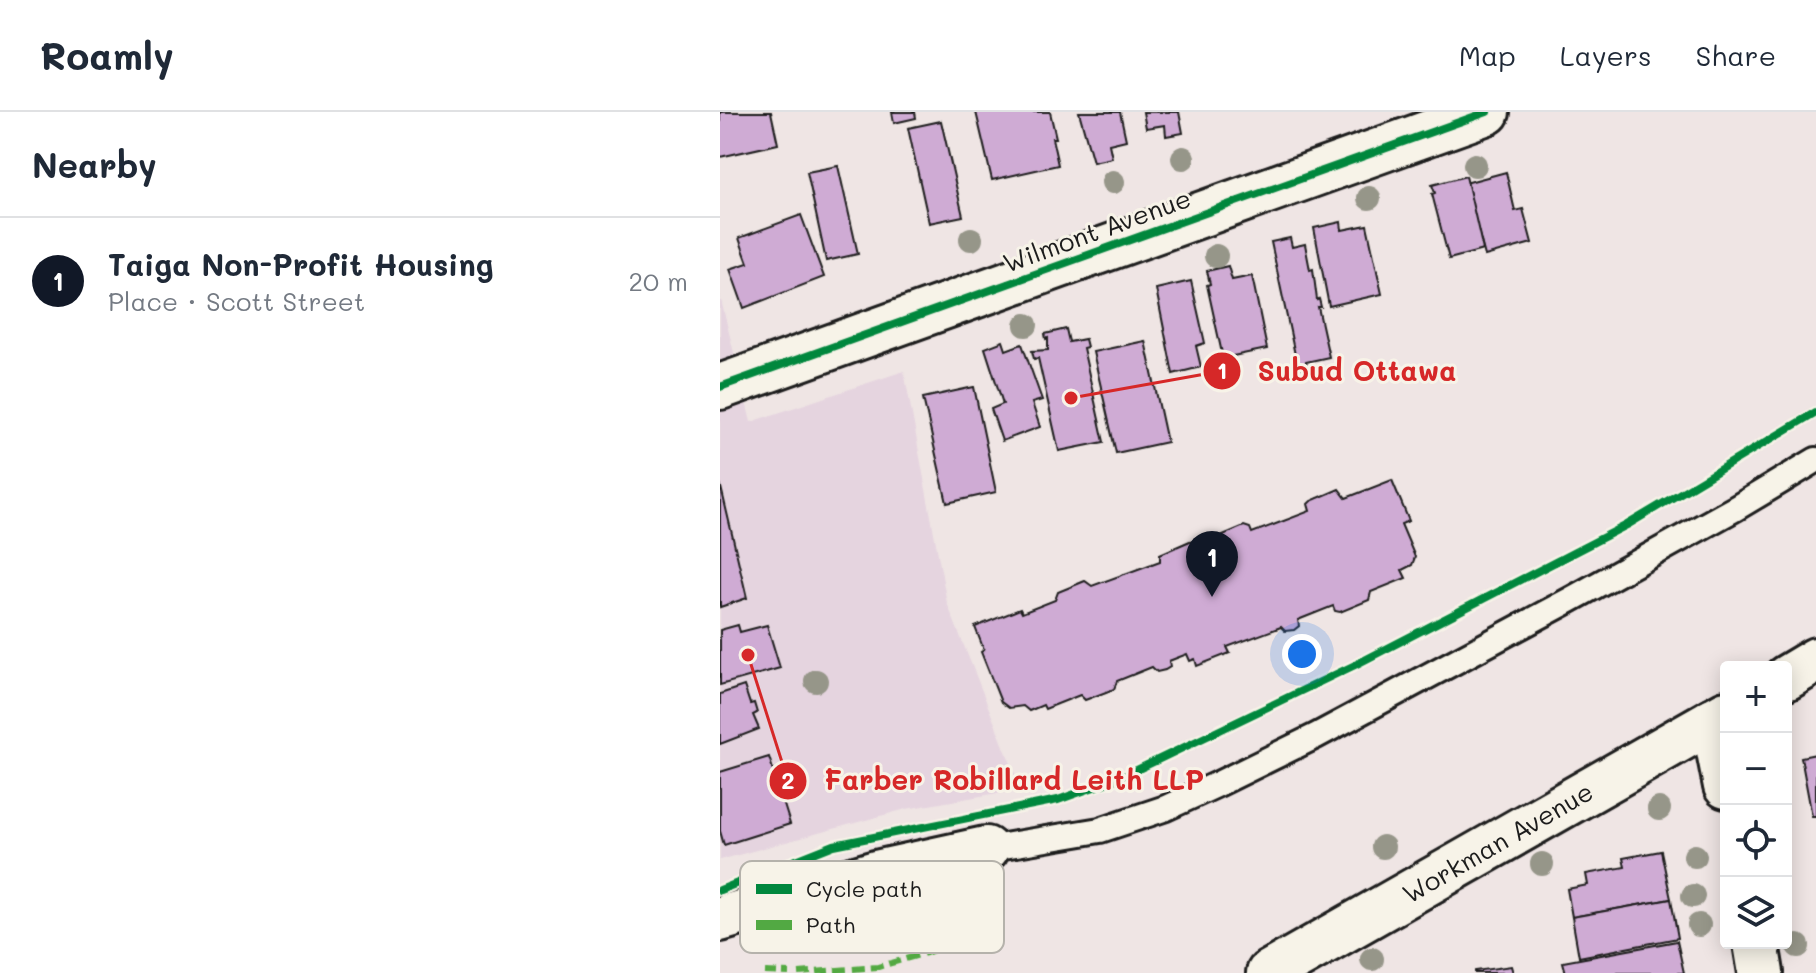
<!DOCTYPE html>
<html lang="en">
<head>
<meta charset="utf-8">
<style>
  :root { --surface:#fff; --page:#f6f6f7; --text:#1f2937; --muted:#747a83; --line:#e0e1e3; --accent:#111827 }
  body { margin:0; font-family:Mali,sans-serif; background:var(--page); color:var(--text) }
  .controls { position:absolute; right:24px; bottom:24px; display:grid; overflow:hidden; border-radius:8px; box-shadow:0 4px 20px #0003 }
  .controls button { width:72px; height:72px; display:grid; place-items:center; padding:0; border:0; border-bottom:2px solid var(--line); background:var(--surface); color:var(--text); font:40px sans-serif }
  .you { position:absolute; left:582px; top:542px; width:28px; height:28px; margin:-20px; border:6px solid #fff; border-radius:50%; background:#1a73e8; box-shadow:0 0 0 12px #1a73e833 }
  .badge { display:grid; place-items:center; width:52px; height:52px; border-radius:50%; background:var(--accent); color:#fff; font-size:26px; font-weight:700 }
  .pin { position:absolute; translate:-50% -66px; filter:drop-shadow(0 2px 4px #0008) }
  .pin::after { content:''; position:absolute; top:42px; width:28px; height:24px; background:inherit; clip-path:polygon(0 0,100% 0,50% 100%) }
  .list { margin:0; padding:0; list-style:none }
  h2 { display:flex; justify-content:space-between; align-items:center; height:104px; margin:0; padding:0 32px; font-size:34px }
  h2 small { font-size:26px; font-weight:400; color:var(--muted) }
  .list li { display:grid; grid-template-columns:52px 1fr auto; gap:24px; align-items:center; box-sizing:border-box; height:128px; padding:0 32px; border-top:2px solid var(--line) }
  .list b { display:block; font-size:30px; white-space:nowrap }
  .list p { margin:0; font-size:26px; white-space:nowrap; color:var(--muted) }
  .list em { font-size:26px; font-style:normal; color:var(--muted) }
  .icon { flex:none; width:44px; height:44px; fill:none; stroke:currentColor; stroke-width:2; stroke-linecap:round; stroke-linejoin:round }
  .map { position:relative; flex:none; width:1096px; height:861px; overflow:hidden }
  header { display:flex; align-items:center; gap:48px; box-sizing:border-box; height:112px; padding:0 40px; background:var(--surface); border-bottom:2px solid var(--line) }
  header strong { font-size:38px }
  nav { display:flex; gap:44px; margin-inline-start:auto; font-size:28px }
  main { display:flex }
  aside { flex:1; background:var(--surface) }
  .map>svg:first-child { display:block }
  .built { fill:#e5d4df }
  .building { fill:#cfabd4; stroke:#1c1c1c; stroke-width:2 }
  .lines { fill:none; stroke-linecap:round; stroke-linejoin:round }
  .lane-casing { stroke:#1c1c1c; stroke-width:30 }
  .street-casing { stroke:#1c1c1c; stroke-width:50 }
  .lane { stroke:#f7f3e8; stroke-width:24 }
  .street { stroke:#f7f3e8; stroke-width:44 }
  .quiet { stroke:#52a943; stroke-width:6; stroke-dasharray:12 6; stroke-linecap:butt }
  .cycleway-casing { stroke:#f7f3e8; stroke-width:13 }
  .cycleway { stroke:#00873e; stroke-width:8 }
  .tree { fill:#969689 }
  .labels { text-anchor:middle; stroke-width:6; stroke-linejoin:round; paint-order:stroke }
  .street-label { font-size:26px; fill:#1c1c1c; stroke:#f7f3e8 }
  .key { fill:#f7f3e8; stroke:#b5b2ab; stroke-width:2 }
  .key-label { font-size:22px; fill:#1c1c1c }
  .leader { fill:none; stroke:#d62828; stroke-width:3 }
  .callout-dot { fill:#d62828; stroke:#f7f3e8; stroke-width:3 }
  .mark-label { font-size:24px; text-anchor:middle; font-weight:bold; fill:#fff }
  .callout-label { font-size:28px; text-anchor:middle; font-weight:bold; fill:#d62828; stroke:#f7f3e8; stroke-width:6; stroke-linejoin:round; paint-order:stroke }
</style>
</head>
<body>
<header>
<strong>Roamly</strong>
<nav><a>Map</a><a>Layers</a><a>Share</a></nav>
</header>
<main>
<aside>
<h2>Nearby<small></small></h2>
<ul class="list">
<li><span class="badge">1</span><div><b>Taiga Non-Profit Housing</b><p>Place · Scott Street</p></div><em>20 m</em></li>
</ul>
</aside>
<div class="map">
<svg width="1096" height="861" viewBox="0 0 1096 861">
  <rect width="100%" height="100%" fill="#efe5e4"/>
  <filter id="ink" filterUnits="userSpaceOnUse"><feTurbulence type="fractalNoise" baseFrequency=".0125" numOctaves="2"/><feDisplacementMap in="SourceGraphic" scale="16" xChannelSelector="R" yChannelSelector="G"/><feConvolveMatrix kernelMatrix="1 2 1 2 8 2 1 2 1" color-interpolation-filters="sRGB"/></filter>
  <g filter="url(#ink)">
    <polygon class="built" points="0,184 31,310 184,259 227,491 301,677 186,697 0,748"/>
    <g class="building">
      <polygon points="0,0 51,0 58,32 0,45"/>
      <polygon points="172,0 195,0 196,6 174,11"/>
      <polygon points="256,0 330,0 336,26 332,26 338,53 272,68"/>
      <polygon points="359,0 400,0 406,28 389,32 392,46 373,50"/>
      <polygon points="423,0 459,0 463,21 446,24 445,13 426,16"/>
      <polygon points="221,9 243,104 209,111 188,16"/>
      <polygon points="118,54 138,142 106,149 87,60"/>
      <polygon points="786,60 795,99 803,97 812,131 765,144 745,71"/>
      <polygon points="746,64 763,138 729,147 712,82 715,81 712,73"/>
      <polygon points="81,103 104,165 24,196 10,157 28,151 19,126"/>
      <polygon points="621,110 622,118 647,113 662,182 609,194 594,116"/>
      <polygon points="570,126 572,135 585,132 590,158 593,157 597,188 599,187 601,195 598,195 609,245 586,250 587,255 578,257 551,130"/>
      <polygon points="508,154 512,168 532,164 547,237 503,246 487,173 490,172 487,159"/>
      <polygon points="471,169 485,231 476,234 481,255 453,262 436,177"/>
      <polygon points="346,217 349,230 365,227 367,235 363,236 384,330 339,339 318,246 314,247 312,239 328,238 328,226 326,227 325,222"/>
      <polygon points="283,229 286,238 302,232 322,288 312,291 320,315 282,329 271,297 283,292 265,236"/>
      <polygon points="425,229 447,330 396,341 373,240"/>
      <polygon points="254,275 276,380 227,391 203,286"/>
      <polygon points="672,368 689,409 681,412 695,445 692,453 682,458 686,466 651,480 649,488 620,500 615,499 613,494 578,508 579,514 574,518 565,519 561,515 507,535 510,541 477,554 475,547 470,549 467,542 449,549 450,555 445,558 437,560 432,555 397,569 394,577 365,588 360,583 325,597 323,593 309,599 303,594 289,596 281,590 261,540 264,538 255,515 300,497 302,501 335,488 338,480 365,469 372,474 440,449 440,442 470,429 477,434 524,414 530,416 532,421 590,399 588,392 591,389 619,377 626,386"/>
      <polygon points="0,371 27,486 0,495"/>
      <polygon points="18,513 20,520 47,513 60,556 0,573 0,518"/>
      <polygon points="24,574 30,592 34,591 37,601 33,603 39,617 0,632 0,582"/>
      <polygon points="1096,642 1096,704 1092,704 1081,645"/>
      <polygon points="49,645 70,712 4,733 0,719 0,660"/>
      <polygon points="941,739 951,787 852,805 847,777 868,773 866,762 905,755 903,746"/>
      <polygon points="951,787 958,826 859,845 852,805"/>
      <polygon points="957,829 964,861 846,861 843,850"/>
      <polygon points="791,854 793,861 755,861 755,859"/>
    </g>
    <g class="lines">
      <defs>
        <polyline id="lane" points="266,737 380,718 446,696 498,672 596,624 850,488 1016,396 1096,348"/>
        <g id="street">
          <polyline points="0,275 767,0"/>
          <polyline points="1066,566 1096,548"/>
          <polyline points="993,608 1006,674"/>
          <polyline points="0,807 156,761 266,737"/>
          <polyline points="1036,831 1041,861"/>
          <polyline points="549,861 1006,601"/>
        </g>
      </defs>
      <use href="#lane" class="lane-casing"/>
      <use href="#street" class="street-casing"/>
      <use href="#lane" class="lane"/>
      <use href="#street" class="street"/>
      <g class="quiet">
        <polyline points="45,860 69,861"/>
        <polyline points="79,861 158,855 206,841 275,815"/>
      </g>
      <defs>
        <g id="cycleway">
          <polyline points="0,275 767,0"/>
          <polyline points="0,778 114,733 338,688 402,665 635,553 907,413 1096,300"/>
        </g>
      </defs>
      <use href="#cycleway" class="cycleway-casing"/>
      <use href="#cycleway" class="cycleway"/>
    </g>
    <g class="tree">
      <circle cx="463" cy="46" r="12"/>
      <circle cx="755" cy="53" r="12"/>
      <circle cx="393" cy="70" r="12"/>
      <circle cx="649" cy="86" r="12"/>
      <circle cx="251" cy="127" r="12"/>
      <circle cx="496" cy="144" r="12"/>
      <circle cx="306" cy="213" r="12"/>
      <circle cx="96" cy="569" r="12"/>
      <circle cx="939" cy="697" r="12"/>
      <circle cx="663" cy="735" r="12"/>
      <circle cx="975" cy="744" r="12"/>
      <circle cx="822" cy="752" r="12"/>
      <circle cx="973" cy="784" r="12"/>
      <circle cx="979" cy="813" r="12"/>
      <circle cx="1078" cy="834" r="12"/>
      <circle cx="652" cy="847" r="12"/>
    </g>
  </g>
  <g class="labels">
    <g class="street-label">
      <text transform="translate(377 119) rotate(-20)" y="9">Wilmont Avenue</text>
      <text transform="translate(778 731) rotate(-30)" y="9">Workman Avenue</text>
    </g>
  </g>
  <rect x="20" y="749" width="264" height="92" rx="12" class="key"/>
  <rect x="36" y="772" width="36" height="10" fill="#00873e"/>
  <rect x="36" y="808" width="36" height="10" fill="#52a943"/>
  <g class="key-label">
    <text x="86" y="785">Cycle path</text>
    <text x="86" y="821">Path</text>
  </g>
  <path class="leader" d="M351 286L502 259M28 543L68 669"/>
  <g class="callout-dot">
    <circle cx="351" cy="286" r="8"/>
    <circle cx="28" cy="543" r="8"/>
    <circle cx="502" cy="259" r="20"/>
    <circle cx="68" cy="669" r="20"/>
  </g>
  <g class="mark-label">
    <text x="502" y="267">1</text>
    <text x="68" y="677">2</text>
  </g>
  <g class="callout-label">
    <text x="637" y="269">Subud Ottawa</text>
    <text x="294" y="678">Farber Robillard Leith LLP</text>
  </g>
</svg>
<div class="controls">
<button>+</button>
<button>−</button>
<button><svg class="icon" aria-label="locate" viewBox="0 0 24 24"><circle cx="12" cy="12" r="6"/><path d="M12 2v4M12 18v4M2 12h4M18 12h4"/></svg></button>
<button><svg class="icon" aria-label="layers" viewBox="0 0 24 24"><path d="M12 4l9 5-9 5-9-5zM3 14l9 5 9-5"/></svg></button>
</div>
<div class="you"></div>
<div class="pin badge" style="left:492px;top:485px">1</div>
</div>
</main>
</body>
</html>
